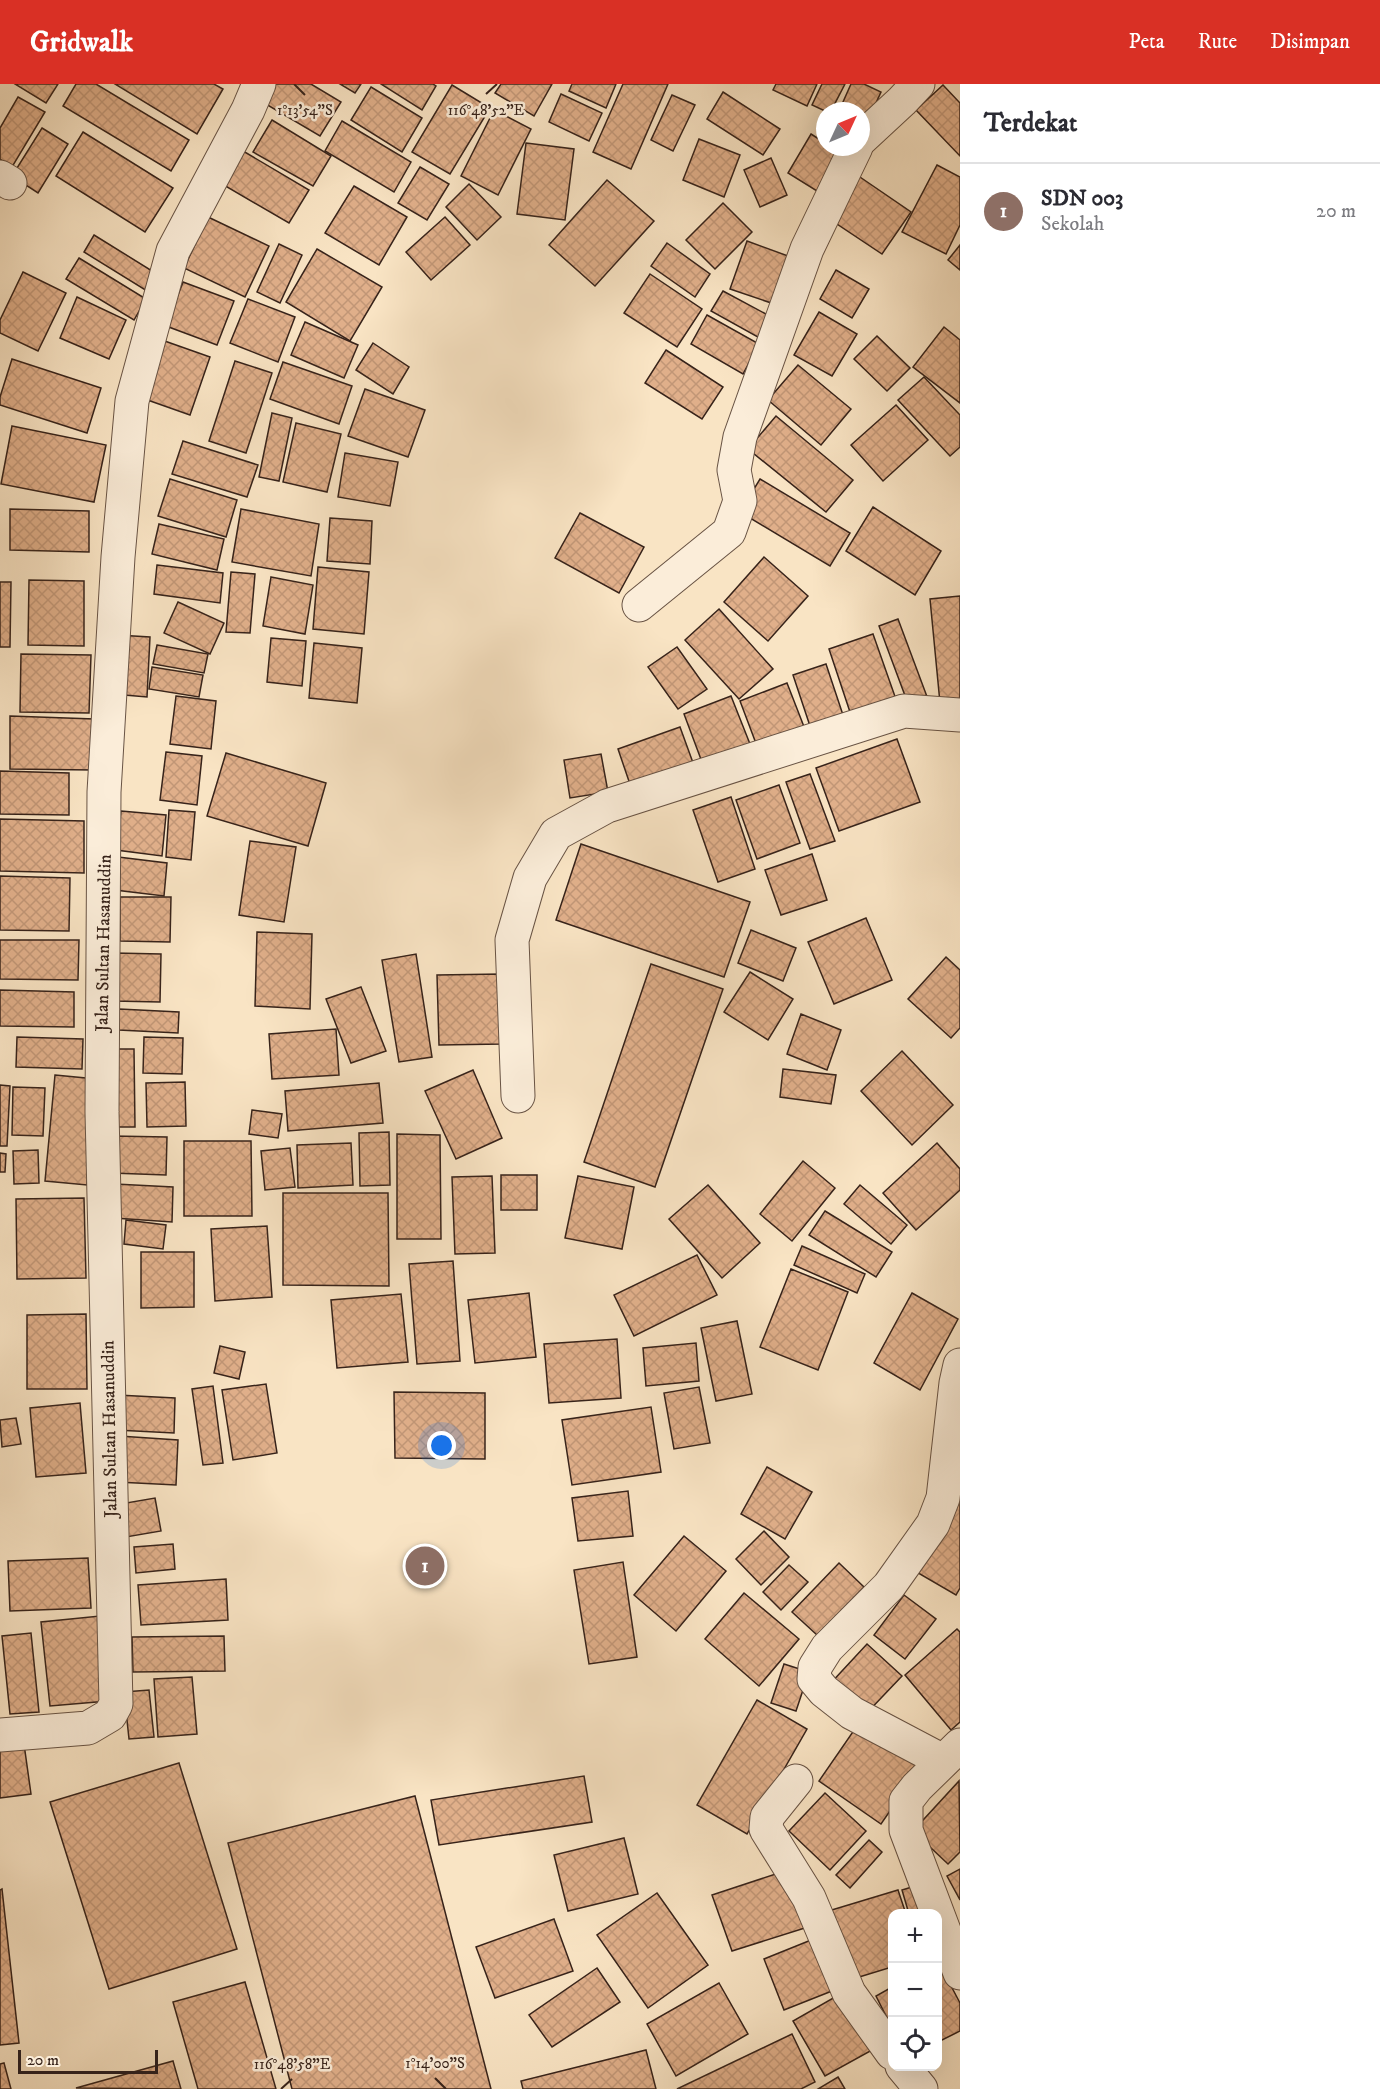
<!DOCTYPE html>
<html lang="id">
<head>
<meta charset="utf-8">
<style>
  :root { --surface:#fff; --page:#f7f7f7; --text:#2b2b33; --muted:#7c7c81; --line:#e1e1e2; --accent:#d93025 }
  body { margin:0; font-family:"IM FELL DW Pica",serif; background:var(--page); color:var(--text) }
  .controls { position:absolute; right:18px; bottom:18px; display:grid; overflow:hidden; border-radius:12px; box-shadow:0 6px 24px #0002 }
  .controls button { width:54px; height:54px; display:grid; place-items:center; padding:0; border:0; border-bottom:2px solid var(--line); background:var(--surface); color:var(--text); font:30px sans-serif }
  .compass { position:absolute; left:816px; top:18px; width:54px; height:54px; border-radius:50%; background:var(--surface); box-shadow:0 6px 24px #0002; rotate:46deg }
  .scale { position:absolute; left:18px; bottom:15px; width:140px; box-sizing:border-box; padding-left:6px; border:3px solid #37231a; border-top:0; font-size:16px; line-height:21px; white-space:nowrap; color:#37231a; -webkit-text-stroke:4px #fbedd9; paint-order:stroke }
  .you { position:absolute; left:442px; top:1362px; width:21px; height:21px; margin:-15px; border:4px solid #fff; border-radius:50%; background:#1a73e8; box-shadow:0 0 0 9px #1a73e833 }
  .badge { display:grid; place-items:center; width:39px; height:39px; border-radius:50%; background:var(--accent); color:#fff; font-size:20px; font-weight:700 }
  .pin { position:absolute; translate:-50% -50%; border:3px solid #fff; box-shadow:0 2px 6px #0006 }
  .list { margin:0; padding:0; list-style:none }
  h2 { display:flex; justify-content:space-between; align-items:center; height:78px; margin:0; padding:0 24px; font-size:26px }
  h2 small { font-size:20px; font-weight:400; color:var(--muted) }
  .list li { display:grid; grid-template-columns:39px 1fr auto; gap:18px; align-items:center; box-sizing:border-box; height:96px; padding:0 24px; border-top:2px solid var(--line) }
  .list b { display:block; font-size:22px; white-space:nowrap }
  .list p { margin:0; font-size:20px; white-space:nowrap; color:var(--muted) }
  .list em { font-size:20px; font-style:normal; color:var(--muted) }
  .icon { flex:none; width:33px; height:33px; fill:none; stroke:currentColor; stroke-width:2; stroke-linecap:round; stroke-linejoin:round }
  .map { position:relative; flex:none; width:960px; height:2005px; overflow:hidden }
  header { display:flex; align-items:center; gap:36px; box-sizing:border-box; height:84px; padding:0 30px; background:var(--accent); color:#fff }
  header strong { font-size:28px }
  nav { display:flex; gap:33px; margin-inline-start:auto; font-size:21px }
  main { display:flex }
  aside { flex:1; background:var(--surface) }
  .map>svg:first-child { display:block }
  .building { fill:url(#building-cross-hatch); stroke:#37231a; stroke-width:1.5 }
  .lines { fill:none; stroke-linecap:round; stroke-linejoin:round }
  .street-casing { stroke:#685344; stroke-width:35 }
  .street { stroke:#fbedd9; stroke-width:33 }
  .ticks { fill:none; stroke:#37231a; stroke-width:2 }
  .labels { text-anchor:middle; stroke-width:5; stroke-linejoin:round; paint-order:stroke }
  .street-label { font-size:18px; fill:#37231a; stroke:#fbedd9 }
  .ticks-label { font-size:15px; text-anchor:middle; fill:#37231a; stroke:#fbedd9; stroke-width:5; stroke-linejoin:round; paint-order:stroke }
</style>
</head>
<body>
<header>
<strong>Gridwalk</strong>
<nav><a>Peta</a><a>Rute</a><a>Disimpan</a></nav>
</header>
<main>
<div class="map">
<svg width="960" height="2005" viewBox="0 0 960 2005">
  <defs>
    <pattern id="building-cross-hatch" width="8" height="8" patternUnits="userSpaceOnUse" patternTransform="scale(1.5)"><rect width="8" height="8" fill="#e0af8a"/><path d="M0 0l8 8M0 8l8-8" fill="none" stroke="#c19676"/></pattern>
  </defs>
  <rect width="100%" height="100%" fill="#f9e4c4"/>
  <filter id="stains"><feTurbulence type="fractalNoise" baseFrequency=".00333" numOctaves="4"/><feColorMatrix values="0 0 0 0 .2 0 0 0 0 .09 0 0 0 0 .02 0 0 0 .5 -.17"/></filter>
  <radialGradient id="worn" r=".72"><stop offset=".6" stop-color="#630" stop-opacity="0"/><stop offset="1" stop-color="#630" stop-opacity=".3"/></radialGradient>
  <g class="building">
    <polygon points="15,0 58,0 46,19"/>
    <polygon points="76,0 96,0 189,56 171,87 63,22"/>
    <polygon points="115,0 214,0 223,5 197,50"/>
    <polygon points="269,0 311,0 341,18 320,52 259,16"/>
    <polygon points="340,0 361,0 355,9"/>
    <polygon points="381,0 433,0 436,2 422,26"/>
    <polygon points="501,0 552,0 534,32 495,9"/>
    <polygon points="572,0 616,0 606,24 569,7"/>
    <polygon points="623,0 668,0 631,85 593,68"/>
    <polygon points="776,0 817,0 807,22 773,6"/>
    <polygon points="822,0 845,0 831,27 825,27 812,21"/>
    <polygon points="851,0 864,0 881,8 863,47 861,46 861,27 839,27"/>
    <polygon points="452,1 490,24 450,90 412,68"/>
    <polygon points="943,1 960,19 960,72 916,26"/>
    <polygon points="371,3 422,34 402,68 351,36"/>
    <polygon points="723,8 780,45 763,71 707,35"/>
    <polygon points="561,10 602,29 589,57 549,38"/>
    <polygon points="672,11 695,21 673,67 651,56"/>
    <polygon points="18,13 45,28 12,83 0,75 0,44"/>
    <polygon points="494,26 531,45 498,111 461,92"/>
    <polygon points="272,36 331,72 313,102 253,68"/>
    <polygon points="342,37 411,78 394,108 325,67"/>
    <polygon points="42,44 68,60 38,109 12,92"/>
    <polygon points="83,48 173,104 145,148 56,92"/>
    <polygon points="811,50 825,59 825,63 832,63 849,73 825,112 788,89"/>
    <polygon points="699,55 740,71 724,113 683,96"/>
    <polygon points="526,59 574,65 565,136 517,130"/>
    <polygon points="243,67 309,106 289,139 222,100"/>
    <polygon points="771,74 787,111 760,123 744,86"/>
    <polygon points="937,81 960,93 960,141 946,170 902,148"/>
    <polygon points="420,83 449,100 427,136 398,119"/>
    <polygon points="857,91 911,128 882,170 828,134"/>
    <polygon points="607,96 654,137 595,202 549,161"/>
    <polygon points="469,100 501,133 477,156 446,123"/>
    <polygon points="354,102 407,133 379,181 325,149"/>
    <polygon points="723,119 752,148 715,185 686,156"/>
    <polygon points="208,133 269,162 245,213 184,184"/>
    <polygon points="445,133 470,161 431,196 406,168"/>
    <polygon points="94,151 157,190 147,207 84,168"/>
    <polygon points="747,157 799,176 783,223 730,205"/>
    <polygon points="667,159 710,190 695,213 651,182"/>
    <polygon points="279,160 302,171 280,219 257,208"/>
    <polygon points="960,161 960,186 948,176"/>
    <polygon points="317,165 382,203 350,257 286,218"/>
    <polygon points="79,174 146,215 134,236 66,195"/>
    <polygon points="836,186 869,205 852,234 820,215"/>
    <polygon points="23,188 66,209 38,267 0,249 0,236"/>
    <polygon points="650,190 702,225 677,263 624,229"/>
    <polygon points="183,198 234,217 217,261 166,242"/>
    <polygon points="723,207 777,236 765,257 711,227"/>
    <polygon points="77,213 126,236 109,275 60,254"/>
    <polygon points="248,215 295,233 278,278 230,259"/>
    <polygon points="819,228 857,250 832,292 794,271"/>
    <polygon points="707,231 759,260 743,290 691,260"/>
    <polygon points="305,238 358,261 344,294 291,271"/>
    <polygon points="944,243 960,256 960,319 913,283"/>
    <polygon points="877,252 910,284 887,307 854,275"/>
    <polygon points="159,255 210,273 190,331 139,313"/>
    <polygon points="373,259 409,283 393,310 356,286"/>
    <polygon points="666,266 723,303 702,335 645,299"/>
    <polygon points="12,275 101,304 87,349 0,321 0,313"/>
    <polygon points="235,277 272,289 246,369 209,357"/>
    <polygon points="283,278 352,302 339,340 270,315"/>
    <polygon points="798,281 851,325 821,361 768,316"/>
    <polygon points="924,293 960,331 960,363 950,372 898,316"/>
    <polygon points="365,305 425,326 408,373 348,352"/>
    <polygon points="896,321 928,356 883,397 851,361"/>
    <polygon points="272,329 292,334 279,397 259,393"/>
    <polygon points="776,332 853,396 826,428 748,365"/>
    <polygon points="296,339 341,350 327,408 283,398"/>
    <polygon points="12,342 106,361 94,418 1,400"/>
    <polygon points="183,357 258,381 247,413 172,390"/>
    <polygon points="345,369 398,378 390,422 338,413"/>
    <polygon points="170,395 237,416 226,453 158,432"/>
    <polygon points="760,395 850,449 830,482 740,428"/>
    <polygon points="873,423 941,467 915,511 846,467"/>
    <polygon points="10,425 89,427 89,468 10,466"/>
    <polygon points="241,425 319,440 311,492 232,478"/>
    <polygon points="580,429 644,463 619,509 555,474"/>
    <polygon points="330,434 372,437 370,480 327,477"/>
    <polygon points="159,440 224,455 217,486 152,470"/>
    <polygon points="764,473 808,512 768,557 724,518"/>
    <polygon points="157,481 223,489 220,519 154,510"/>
    <polygon points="318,483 369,488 364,550 313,545"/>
    <polygon points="231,488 255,490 250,549 226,548"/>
    <polygon points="271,493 313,501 305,550 263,542"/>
    <polygon points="29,496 84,497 84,562 28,561"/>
    <polygon points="0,498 11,498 10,563 0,563"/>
    <polygon points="960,512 960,617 940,619 930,515"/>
    <polygon points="178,518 224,539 210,570 164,549"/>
    <polygon points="719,525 773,585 739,615 685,556"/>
    <polygon points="898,535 929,618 910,625 879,542"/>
    <polygon points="873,550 898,621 853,637 829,565"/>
    <polygon points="117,551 150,553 147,613 113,610"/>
    <polygon points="271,554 306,557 302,602 267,598"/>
    <polygon points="314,559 362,564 357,619 309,614"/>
    <polygon points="157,561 208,570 204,589 153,580"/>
    <polygon points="677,563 707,605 678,625 648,583"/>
    <polygon points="21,570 91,571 89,629 20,628"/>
    <polygon points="826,580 846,640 813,651 793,591"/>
    <polygon points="152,583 203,591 199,613 149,605"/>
    <polygon points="787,599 808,653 760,670 740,617"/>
    <polygon points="176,612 216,617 211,665 170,660"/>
    <polygon points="731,612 750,660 702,678 684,630"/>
    <polygon points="10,632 94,635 93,686 10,685"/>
    <polygon points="680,643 696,687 633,709 618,665"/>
    <polygon points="897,655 920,718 839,747 816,684"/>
    <polygon points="166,668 202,672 197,721 160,716"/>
    <polygon points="226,669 326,699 308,762 207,732"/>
    <polygon points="601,670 608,708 570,714 564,676"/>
    <polygon points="0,687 69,689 69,731 0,730"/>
    <polygon points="810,690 835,757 810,765 786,698"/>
    <polygon points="779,701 800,759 757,775 736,716"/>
    <polygon points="731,713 755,785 718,798 693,726"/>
    <polygon points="169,726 195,728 191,776 166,773"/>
    <polygon points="121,727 166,731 162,772 116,766"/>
    <polygon points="0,735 84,737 84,789 0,787"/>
    <polygon points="250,757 296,763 284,838 239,831"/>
    <polygon points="581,760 750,818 724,893 556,836"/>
    <polygon points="812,770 827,816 781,831 765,786"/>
    <polygon points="118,773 167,779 164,812 115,806"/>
    <polygon points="0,792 70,794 69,847 0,846"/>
    <polygon points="120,813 171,813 170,858 120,857"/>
    <polygon points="866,834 892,896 834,920 808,858"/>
    <polygon points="751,846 796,864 783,897 738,879"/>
    <polygon points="257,848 312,850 310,925 255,922"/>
    <polygon points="0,856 79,856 78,896 0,895"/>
    <polygon points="114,869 161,870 160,918 113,917"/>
    <polygon points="416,870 432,973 399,978 382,876"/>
    <polygon points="946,873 960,886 960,944 951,954 908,915"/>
    <polygon points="651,880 723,905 655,1103 584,1078"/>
    <polygon points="750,888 793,915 768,956 724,928"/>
    <polygon points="501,890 502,960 439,961 437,891"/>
    <polygon points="361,903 386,967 351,979 326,915"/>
    <polygon points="0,906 74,908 74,943 0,942"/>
    <polygon points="119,925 179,928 178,949 119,946"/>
    <polygon points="801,930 841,946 827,986 787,970"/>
    <polygon points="336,945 339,991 272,995 269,950"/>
    <polygon points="17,953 83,955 82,985 16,983"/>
    <polygon points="144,953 183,954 182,990 143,989"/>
    <polygon points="108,965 134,965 135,1043 109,1043"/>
    <polygon points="902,967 953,1021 912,1061 861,1007"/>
    <polygon points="783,985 836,991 831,1020 780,1013"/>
    <polygon points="473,986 502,1054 456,1075 425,1007"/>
    <polygon points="55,991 96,995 87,1101 45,1097"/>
    <polygon points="185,998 186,1042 147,1043 146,999"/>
    <polygon points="379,999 383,1039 288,1047 285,1007"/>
    <polygon points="0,1001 10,1002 7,1062 0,1062"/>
    <polygon points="13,1003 45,1004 43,1052 12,1051"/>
    <polygon points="252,1026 282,1030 278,1054 249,1050"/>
    <polygon points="389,1048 390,1101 360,1102 359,1049"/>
    <polygon points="397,1050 440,1051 441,1155 397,1155"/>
    <polygon points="112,1052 167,1053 166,1091 111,1089"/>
    <polygon points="184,1057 251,1057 252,1132 184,1132"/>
    <polygon points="351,1059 353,1101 298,1104 297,1061"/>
    <polygon points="937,1059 960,1085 960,1106 916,1146 883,1109"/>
    <polygon points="290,1064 295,1103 265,1106 261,1067"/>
    <polygon points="38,1066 39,1099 14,1100 13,1067"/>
    <polygon points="0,1069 6,1070 5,1088 0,1088"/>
    <polygon points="803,1077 835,1104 792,1157 760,1130"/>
    <rect x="501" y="1091" width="36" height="35"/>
    <polygon points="492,1092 495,1169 455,1170 452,1093"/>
    <polygon points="578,1092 634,1103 622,1165 565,1154"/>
    <polygon points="115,1100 173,1103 172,1138 114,1134"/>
    <polygon points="708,1101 760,1159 722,1194 669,1135"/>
    <polygon points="860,1101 907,1141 891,1160 844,1120"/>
    <polygon points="283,1109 388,1109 389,1202 283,1201"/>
    <polygon points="84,1114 86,1194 17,1195 16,1115"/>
    <polygon points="825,1127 892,1168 876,1193 809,1151"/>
    <polygon points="126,1136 166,1141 163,1165 124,1160"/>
    <polygon points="267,1142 272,1213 215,1217 211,1145"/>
    <polygon points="802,1162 865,1190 857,1209 794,1181"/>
    <polygon points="141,1168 194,1168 194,1223 141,1224"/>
    <polygon points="697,1171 717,1211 634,1252 614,1211"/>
    <polygon points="453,1177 460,1277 417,1280 409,1180"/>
    <polygon points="791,1185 848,1208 818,1286 760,1263"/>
    <polygon points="529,1209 536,1273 475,1279 468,1216"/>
    <polygon points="912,1209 958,1235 920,1306 874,1279"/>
    <polygon points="401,1210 408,1278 337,1284 331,1216"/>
    <polygon points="86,1230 87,1305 27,1305 27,1231"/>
    <polygon points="737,1237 752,1310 716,1317 701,1244"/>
    <polygon points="617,1255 621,1314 549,1319 544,1260"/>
    <polygon points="696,1259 699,1297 646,1302 643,1264"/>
    <polygon points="220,1262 245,1268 239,1295 214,1289"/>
    <polygon points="266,1300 277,1369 233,1376 222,1306"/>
    <polygon points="213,1302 223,1379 203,1381 192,1305"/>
    <polygon points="699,1303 710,1359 674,1365 664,1309"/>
    <polygon points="394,1308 485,1309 485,1375 395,1374"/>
    <polygon points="117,1311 175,1314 174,1349 116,1346"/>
    <polygon points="80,1319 86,1389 36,1393 30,1324"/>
    <polygon points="651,1323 661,1388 572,1401 562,1336"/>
    <polygon points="16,1334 21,1360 2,1363 0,1336"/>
    <polygon points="119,1352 178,1356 176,1401 117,1398"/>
    <polygon points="767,1383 812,1408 785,1455 741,1430"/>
    <polygon points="960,1403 960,1504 956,1511 913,1486"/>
    <polygon points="628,1407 633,1452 578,1457 572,1414"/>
    <polygon points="155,1414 161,1447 126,1453 120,1420"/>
    <polygon points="764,1447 789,1473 761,1501 736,1475"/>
    <polygon points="684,1452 726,1487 676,1547 634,1511"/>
    <polygon points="173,1460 175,1485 136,1489 134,1463"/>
    <polygon points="88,1474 91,1524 10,1527 8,1477"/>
    <polygon points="623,1478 637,1573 589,1580 574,1486"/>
    <polygon points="839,1479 864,1503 817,1551 792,1528"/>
    <polygon points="789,1481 808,1498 781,1526 763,1508"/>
    <polygon points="226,1495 228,1536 141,1541 138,1501"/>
    <polygon points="744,1509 799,1555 759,1602 705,1555"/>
    <polygon points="904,1511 936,1535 905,1575 874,1551"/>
    <polygon points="100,1532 108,1617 50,1622 41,1538"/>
    <polygon points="957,1545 960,1548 960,1638 951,1646 905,1591"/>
    <polygon points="31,1549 39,1628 10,1630 2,1552"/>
    <polygon points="224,1552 225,1587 133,1588 132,1553"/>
    <polygon points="867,1560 902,1592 863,1633 829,1601"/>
    <polygon points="784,1580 809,1588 796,1627 771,1619"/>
    <polygon points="192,1593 197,1650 158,1653 154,1595"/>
    <polygon points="149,1606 154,1653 129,1655 124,1608"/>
    <polygon points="757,1616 807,1645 747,1750 697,1721"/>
    <polygon points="859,1639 921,1682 881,1740 819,1697"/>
    <polygon points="24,1660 31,1710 0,1714 0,1663"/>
    <polygon points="179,1679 237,1865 109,1905 50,1718"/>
    <polygon points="584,1692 592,1738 439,1761 431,1716"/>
    <polygon points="959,1697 960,1768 948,1780 913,1747"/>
    <polygon points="825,1709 866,1747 830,1786 789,1747"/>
    <polygon points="415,1712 491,2005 292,2005 228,1759"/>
    <polygon points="624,1754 638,1810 568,1827 554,1771"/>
    <polygon points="869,1756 882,1768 850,1804 836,1791"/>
    <polygon points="960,1785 960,1816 947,1792"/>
    <polygon points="788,1786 808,1843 732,1867 712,1811"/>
    <polygon points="925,1799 934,1830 909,1830 902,1806"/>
    <polygon points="2,1805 19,1959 0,1961 0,1806"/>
    <polygon points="898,1806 906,1830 892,1830 892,1883 846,1897 825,1828"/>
    <polygon points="657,1809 708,1881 648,1924 597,1851"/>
    <polygon points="554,1835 573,1887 495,1914 476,1863"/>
    <polygon points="821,1852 842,1903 784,1926 764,1875"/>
    <polygon points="939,1879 960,1919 960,1947 938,1958"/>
    <polygon points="597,1884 620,1918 552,1963 529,1931"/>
    <polygon points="245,1898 276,2005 198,2005 173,1918"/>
    <polygon points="719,1899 748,1950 676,1992 647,1940"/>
    <polygon points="892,1903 892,1944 876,1912"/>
    <polygon points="842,1909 874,1965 825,1992 793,1937"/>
    <polygon points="792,1950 815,1998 801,2005 677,2005"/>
    <polygon points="646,1966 656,2005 523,2005 521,1997"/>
    <polygon points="173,1977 181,2005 76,2004"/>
    <polygon points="4,1979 11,2005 0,2005 0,1980"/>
    <polygon points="838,1993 845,2005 818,2005"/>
  </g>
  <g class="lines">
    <defs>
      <g id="street">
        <polyline points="861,55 902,17 918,0"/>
        <polyline points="0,93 10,99"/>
        <polyline points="639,521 729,448 740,417 734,386 740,353 807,165 856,63"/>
        <polyline points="518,1012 512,856 530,794 556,750 607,722 904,627 960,631"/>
        <polyline points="0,1651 88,1644 110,1631 116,1620 102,1028 104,708 118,473 132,317 173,167 248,26 259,0"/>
        <polyline points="960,1661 917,1703 906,1717 906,1746 960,1889"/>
        <polyline points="943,1677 852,1629 824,1607 814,1595 815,1583 827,1564 889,1502 933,1440 943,1414 956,1299 960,1281"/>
        <polyline points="796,1697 767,1733 766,1745 809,1814 849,1909 892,1969"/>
        <polyline points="902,1982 921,2005"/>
      </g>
    </defs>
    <use href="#street" class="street-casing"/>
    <use href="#street" class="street"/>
  </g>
  <path class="ticks" d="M294,0L305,11M486,10L497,0M435,1994L446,2005M281,2005L292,1995"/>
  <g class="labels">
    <g class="street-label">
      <text transform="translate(103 859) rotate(-89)" y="6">Jalan Sultan Hasanuddin</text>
      <text transform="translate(109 1345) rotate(-91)" y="6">Jalan Sultan Hasanuddin</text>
    </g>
  </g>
  <g class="ticks-label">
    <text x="486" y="31">116°48'52"E</text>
    <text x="305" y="31">1°13'54"S</text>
    <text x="435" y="1984">1°14'00"S</text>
    <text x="292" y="1985">116°48'58"E</text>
  </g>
  <rect width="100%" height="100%" filter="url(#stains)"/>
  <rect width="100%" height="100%" fill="url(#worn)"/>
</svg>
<div class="controls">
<button>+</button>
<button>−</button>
<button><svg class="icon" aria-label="locate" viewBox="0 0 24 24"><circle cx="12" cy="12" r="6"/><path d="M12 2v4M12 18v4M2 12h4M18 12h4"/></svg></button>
</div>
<svg class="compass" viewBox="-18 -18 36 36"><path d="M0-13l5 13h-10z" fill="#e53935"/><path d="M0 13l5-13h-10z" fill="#7c7c81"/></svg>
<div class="scale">20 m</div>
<div class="you"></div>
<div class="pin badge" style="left:425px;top:1482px;background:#8d6e63">1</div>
</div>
<aside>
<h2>Terdekat<small></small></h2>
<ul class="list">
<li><span class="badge" style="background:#8d6e63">1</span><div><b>SDN 003</b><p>Sekolah</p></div><em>20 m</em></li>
</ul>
</aside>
</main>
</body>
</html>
